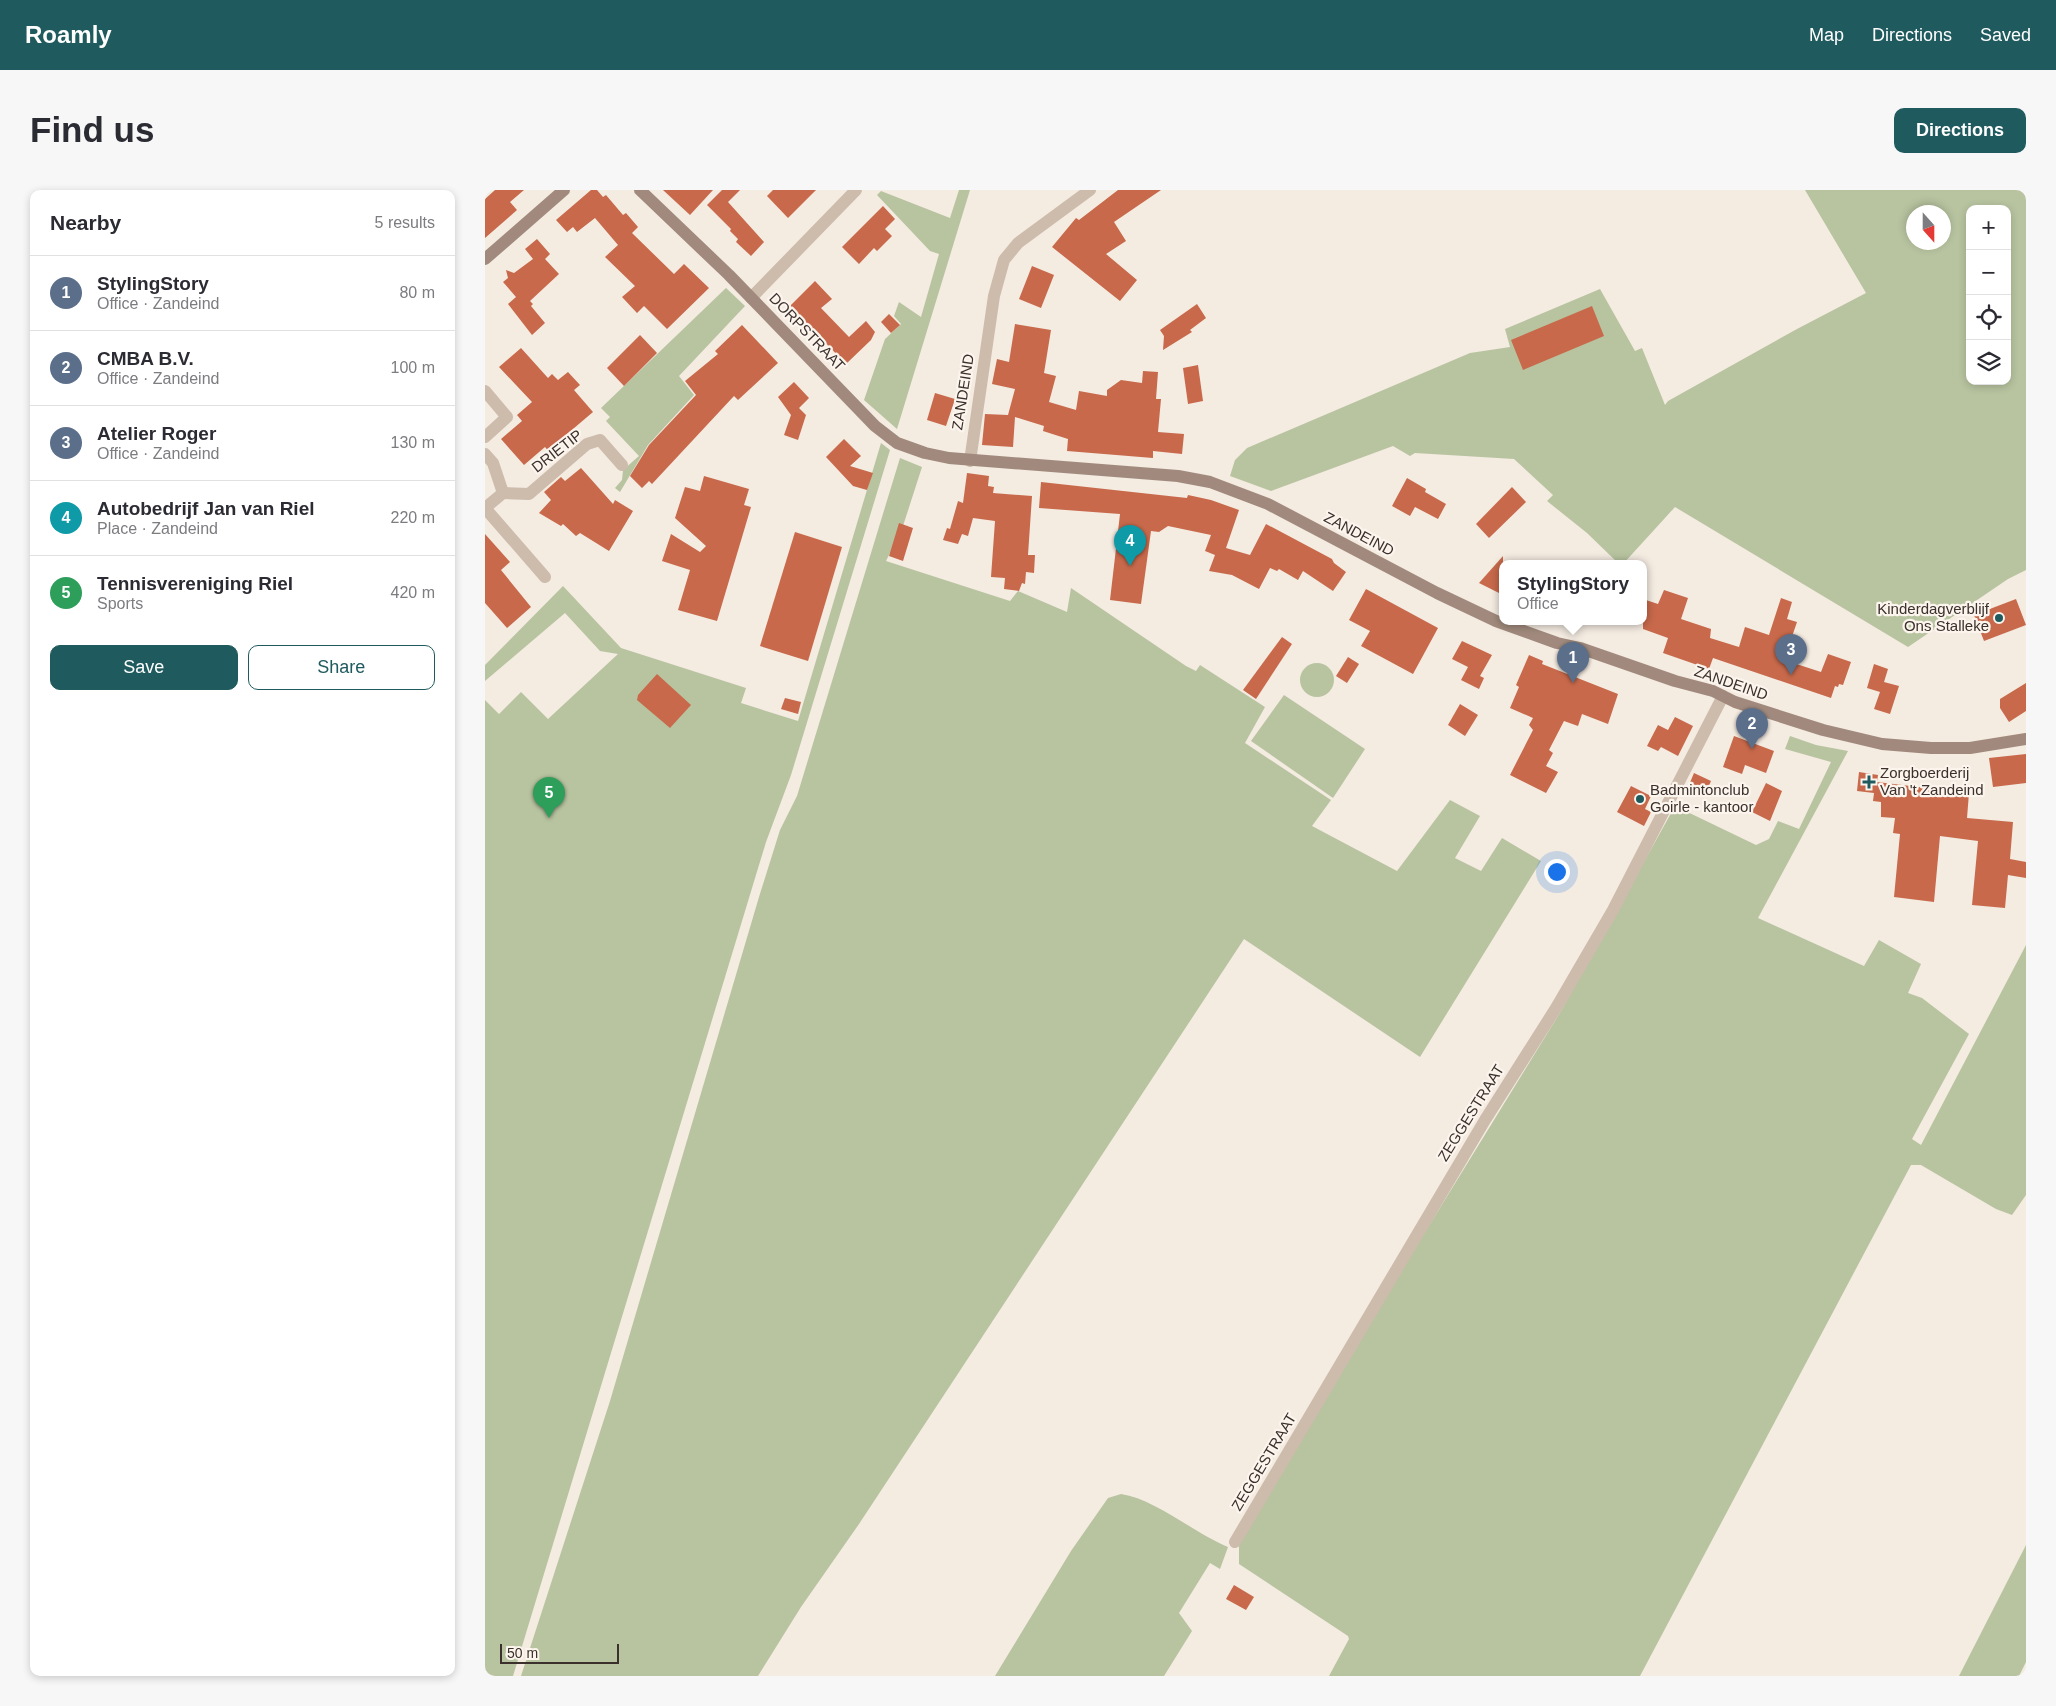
<!DOCTYPE html>
<html lang="en">
<head>
<meta charset="utf-8">
<style>
  :root { --surface:#fff; --page:#f7f7f7; --text:#2b2b33; --muted:#7c7c81; --line:#e1e1e2; --accent:#1f5a5e }
  body { margin:0; font-family:Arial,sans-serif; background:var(--page); color:var(--text) }
  .controls { position:absolute; right:15px; top:15px; display:grid; overflow:hidden; border-radius:10px; box-shadow:0 2px 8px #0003 }
  .controls button { width:45px; height:45px; display:grid; place-items:center; padding:0; border:0; border-bottom:1px solid var(--line); background:var(--surface); color:var(--text); font:25px sans-serif }
  .compass { position:absolute; left:1421px; top:15px; width:45px; height:45px; border-radius:50%; background:var(--surface); box-shadow:0 2px 8px #0003; rotate:159deg }
  .scale { position:absolute; left:15px; bottom:12px; width:119px; box-sizing:border-box; padding-left:5px; border:2px solid #3b302b; border-top:0; font-size:14px; line-height:18px; white-space:nowrap; color:#3b302b; -webkit-text-stroke:4px #fbf5ee; paint-order:stroke }
  .you { position:absolute; left:1071px; top:681px; width:18px; height:18px; margin:-12px; border:4px solid #fff; border-radius:50%; background:#1a73e8; box-shadow:0 0 0 8px #1a73e833 }
  .badge { display:grid; place-items:center; width:32px; height:32px; border-radius:50%; background:var(--accent); color:#fff; font-size:16px; font-weight:700 }
  .pin { position:absolute; translate:-50% -41px; filter:drop-shadow(0 1px 2px #0008) }
  .pin::after { content:''; position:absolute; top:26px; width:18px; height:15px; background:inherit; clip-path:polygon(0 0,100% 0,50% 100%) }
  .popup { position:absolute; left:1014px; top:370px; width:148px; height:65px; box-sizing:border-box; display:grid; place-content:center; border-radius:10px; background:var(--surface); filter:drop-shadow(0 1px 4px #0005); font-size:16px; white-space:nowrap; color:var(--muted) }
  .popup b { font-size:19px; color:var(--text) }
  .popup::after { content:''; position:absolute; left:50%; top:100%; margin-left:-10px; border:10px solid transparent; border-top-color:var(--surface) }
  .list { margin:0; padding:0; list-style:none }
  h2 { display:flex; justify-content:space-between; align-items:center; height:65px; margin:0; padding:0 20px; font-size:21px }
  h2 small { font-size:16px; font-weight:400; color:var(--muted) }
  .list li { display:grid; grid-template-columns:32px 1fr auto; gap:15px; align-items:center; box-sizing:border-box; height:75px; padding:0 20px; border-top:1px solid var(--line) }
  .list b { display:block; font-size:19px; white-space:nowrap }
  .list p { margin:0; font-size:16px; white-space:nowrap; color:var(--muted) }
  .list em { font-size:16px; font-style:normal; color:var(--muted) }
  .actions { display:flex; gap:10px; padding:15px 20px }
  .actions a { flex:1; padding:11px 0; border:1px solid var(--accent); border-radius:10px; text-align:center; font-size:18px; color:var(--accent) }
  .actions .main { background:var(--accent); color:#fff }
  .icon { flex:none; width:28px; height:28px; fill:none; stroke:currentColor; stroke-width:2; stroke-linecap:round; stroke-linejoin:round }
  .map { position:relative; flex:none; width:1541px; height:1486px; overflow:hidden; border-radius:10px }
  header { display:flex; align-items:center; gap:30px; box-sizing:border-box; height:70px; padding:0 25px; background:var(--accent); color:#fff }
  header strong { font-size:24px }
  nav { display:flex; gap:28px; margin-inline-start:auto; font-size:18px }
  .intro { display:flex; align-items:center; justify-content:space-between; box-sizing:border-box; height:120px; padding:0 30px }
  h1 { margin:0; font-size:35px }
  .button { padding:12px 22px; border-radius:10px; background:var(--accent); color:#fff; font-size:18px; font-weight:700 }
  main { display:flex; gap:30px; padding:0 30px }
  aside { flex:1; background:var(--surface); border-radius:10px; box-shadow:0 2px 8px #0003 }
  .map>svg:first-child { display:block }
  .green { fill:#b8c4a0; fill-rule:evenodd }
  .building { fill:#c8694b }
  .lines { fill:none; stroke-linecap:round; stroke-linejoin:round }
  .street { stroke:#cdbbac; stroke-width:12 }
  .secondary { stroke:#a18a7d; stroke-width:12 }
  .poi-dot { fill:#1f5a5e; stroke:#fbf5ee; stroke-width:2 }
  .labels { text-anchor:middle; stroke-width:4.5; stroke-linejoin:round; paint-order:stroke }
  .street-label { font-size:15px; fill:#3b302b; stroke:#fbf5ee }
  .poi-label { font-size:15px; fill:#3b302b; stroke:#fbf5ee; text-anchor:start }
</style>
</head>
<body>
<header>
<strong>Roamly</strong>
<nav><a>Map</a><a>Directions</a><a>Saved</a></nav>
</header>
<div class="intro"><h1>Find us</h1><a class="button">Directions</a></div>
<main>
<aside>
<h2>Nearby<small>5 results</small></h2>
<ul class="list">
<li><span class="badge" style="background:#5c6f8a">1</span><div><b>StylingStory</b><p>Office · Zandeind</p></div><em>80 m</em></li>
<li><span class="badge" style="background:#5c6f8a">2</span><div><b>CMBA B.V.</b><p>Office · Zandeind</p></div><em>100 m</em></li>
<li><span class="badge" style="background:#5c6f8a">3</span><div><b>Atelier Roger</b><p>Office · Zandeind</p></div><em>130 m</em></li>
<li><span class="badge" style="background:#0f9aa8">4</span><div><b>Autobedrijf Jan van Riel</b><p>Place · Zandeind</p></div><em>220 m</em></li>
<li><span class="badge" style="background:#2e9e5b">5</span><div><b>Tennisvereniging Riel</b><p>Sports</p></div><em>420 m</em></li>
</ul>
<div class="actions"><a class="main">Save</a><a>Share</a></div>
</aside>
<div class="map">
<svg width="1541" height="1486" viewBox="0 0 1541 1486">
  <rect width="100%" height="100%" fill="#f4ebe1"/>
  <g class="green">
    <polygon points="474,0 485,0 412,239 379,210 400,149 416,134 409,126 414,112 436,127 454,64 445,61 392,5 396,1 465,28"/>
    <path d="M1320,0H1541V380L1523,389L1423,457L1190,317L1138,374H1134L1102,343L1062,311L1068,305L1029,269L930,263L925,266L908,256L786,301L745,286L750,270L762,258L985,163L1025,157L1020,139L1115,99L1150,161L1157,158L1180,215L1183,211L1312,139L1381,103ZM1485,19H1522V191H1485ZM1428,22H1458V52H1428Z"/>
    <polygon points="241,98 260,116 194,186 209,205 163,255 135,302 130,298 137,290 138,280 154,266 121,231 125,227 116,218"/>
    <polygon points="396,253 405,260 306,585 281,652 28,1486 0,1486 0,510 14,524 36,502 63,529 133,464 115,461 80,423 0,491 0,475 78,396 136,458 261,498 256,513 313,531"/>
    <polygon points="415,268 437,277 417,339 401,371 525,411 533,401 582,422 586,398 701,476 711,481 715,475 780,517 760,553 846,610 827,636 912,681 965,610 995,626 970,668 996,681 1017,648 1056,671 935,867 759,749 374,1334 316,1417 273,1486 36,1486 125,1211 274,707 295,640 312,606"/>
    <circle cx="832" cy="490" r="17"/>
    <polygon points="799,505 880,559 848,608 766,551"/>
    <polygon points="1305,546 1331,555 1363,561 1273,728 1379,776 1394,750 1436,774 1423,803 1437,808 1484,844 1427,949 1436,955 1541,755 1541,1005 1527,1025 1511,1019 1436,975 1426,975 1155,1486 844,1486 864,1449 863,1446 754,1374 754,1355 905,1099 1076,821 1190,616 1271,655 1284,649 1293,631 1314,639 1346,572 1300,559"/>
    <path d="M636,1304C670,1309 709,1343 743,1357L735,1379L725,1373L694,1423L707,1441L679,1486H510L586,1361L623,1308Z"/>
    <polygon points="1541,1355 1541,1472 1534,1486 1474,1486"/>
  </g>
  <g class="building">
    <polygon points="10,0 39,0 25,12 32,20 0,48 0,9"/>
    <polygon points="106,0 112,0 118,7 121,5 138,25 141,23 153,37 147,43 189,84 199,74 224,98 182,139 159,116 152,123 137,107 150,96 120,67 133,55 110,28 92,42 88,37 82,42 71,30"/>
    <polygon points="178,0 228,0 205,25"/>
    <polygon points="237,0 255,0 243,12 279,52 266,66 251,52 253,49 245,41 246,39 222,15"/>
    <polygon points="288,0 331,0 303,28 282,6"/>
    <polygon points="633,0 676,0 629,32 641,51 621,64 652,90 635,111 567,57 591,28 594,30"/>
    <polygon points="398,16 410,29 400,39 407,46 392,61 389,58 374,74 357,57"/>
    <polygon points="52,49 65,64 60,69 74,84 45,111 48,114 46,116 60,133 47,145 23,114 31,107 18,92 23,88 21,80 29,83 48,69 40,59"/>
    <polygon points="547,76 569,85 556,118 534,109"/>
    <polygon points="330,91 347,109 336,118 364,147 381,131 390,142 386,150 361,174 305,116"/>
    <polygon points="712,114 721,128 705,140 707,142 678,160 679,146 675,140"/>
    <polygon points="1107,116 1119,146 1038,180 1026,150"/>
    <polygon points="404,124 415,135 406,143 396,132"/>
    <polygon points="530,134 566,140 559,183 571,186 564,212 591,220 594,201 622,206 622,200 636,190 657,193 658,181 673,182 671,209 676,209 673,242 699,244 697,264 668,261 668,268 582,261 583,249 558,241 559,236 530,227 528,257 497,255 500,224 523,225 530,199 507,194 512,169 524,172"/>
    <polygon points="257,135 293,173 253,210 249,206 167,294 164,291 157,298 145,286 164,255 211,205 200,191 233,164 230,161"/>
    <polygon points="155,145 172,163 139,196 122,178"/>
    <polygon points="36,158 63,188 67,184 73,190 83,182 95,195 89,200 108,222 75,250 77,252 65,263 60,257 39,275 16,249 37,231 32,225 47,212 14,177"/>
    <polygon points="713,175 718,211 703,214 698,178"/>
    <polygon points="309,192 324,208 314,218 321,225 313,250 299,245 306,225 293,207"/>
    <polygon points="450,203 470,209 461,236 442,230"/>
    <polygon points="359,249 376,266 365,276 388,283 382,300 368,296 341,267"/>
    <polygon points="96,278 128,314 130,310 148,321 124,361 95,343 91,346 78,334 76,336 54,323 66,310 59,302 76,287 80,291"/>
    <polygon points="482,283 504,286 503,296 509,297 508,303 547,306 543,365 550,365 549,383 541,382 540,394 537,393 534,401 519,399 520,388 506,387 510,331 488,328 483,346 477,344 473,354 458,350 462,338 465,339 473,311 478,313"/>
    <polygon points="219,286 264,299 259,315 266,317 232,431 193,420 205,380 177,371 186,344 215,362 221,356 190,328 200,297 215,301"/>
    <polygon points="922,288 941,299 940,302 961,314 953,329 930,317 925,326 907,316"/>
    <polygon points="556,292 702,308 703,305 726,310 754,320 741,358 765,365 781,334 847,369 849,373 861,382 848,401 818,381 813,390 794,379 792,381 785,378 774,399 747,385 724,381 730,365 720,361 726,345 683,336 674,342 666,341 656,414 625,410 635,324 554,318"/>
    <polygon points="1027,297 1041,312 1004,348 991,334"/>
    <polygon points="414,333 428,338 418,371 404,366"/>
    <polygon points="310,342 357,357 323,471 275,456"/>
    <polygon points="0,344 25,372 16,380 46,417 22,438 0,413"/>
    <polygon points="1018,366 1018,405 994,393"/>
    <polygon points="881,399 953,438 928,484 876,456 885,441 864,430"/>
    <polygon points="1179,400 1203,408 1196,429 1226,439 1225,448 1254,457 1260,437 1284,445 1296,408 1307,412 1302,429 1312,432 1299,470 1336,482 1343,464 1366,472 1358,495 1354,494 1353,497 1350,496 1346,508 1228,468 1224,479 1178,463 1183,448 1158,439 1158,409 1173,414"/>
    <polygon points="1531,409 1541,435 1499,451 1489,425"/>
    <polygon points="797,447 807,454 771,509 758,500"/>
    <polygon points="977,451 1007,465 995,486 999,488 994,499 976,490 983,477 967,469"/>
    <polygon points="1044,465 1058,471 1057,474 1133,504 1123,534 1097,524 1093,536 1079,531 1064,560 1068,563 1061,576 1073,582 1061,603 1025,585 1048,540 1044,535 1048,528 1025,518 1034,497 1031,495"/>
    <polygon points="863,467 874,474 862,493 851,486"/>
    <polygon points="1389,474 1403,479 1399,492 1414,496 1405,524 1389,519 1395,502 1382,498"/>
    <polygon points="172,484 206,515 185,538 152,510 153,505"/>
    <polygon points="1541,493 1541,521 1524,532 1515,518 1515,509"/>
    <polygon points="300,508 316,512 313,524 296,519"/>
    <polygon points="975,514 993,525 980,546 963,535"/>
    <polygon points="1190,527 1208,536 1193,566 1176,557 1173,561 1162,556 1173,535 1183,540"/>
    <polygon points="1249,546 1289,561 1281,583 1260,575 1257,584 1238,577"/>
    <polygon points="1541,564 1541,593 1508,597 1504,568"/>
    <polygon points="1374,582 1393,585 1392,592 1484,603 1482,628 1528,632 1525,669 1541,672 1541,688 1523,685 1520,718 1487,715 1493,651 1455,646 1449,712 1409,707 1415,644 1408,643 1410,628 1396,627 1396,612 1388,611 1389,603 1372,601"/>
    <polygon points="1209,583 1226,591 1221,603 1204,595"/>
    <polygon points="1281,593 1297,601 1285,631 1267,622"/>
    <polygon points="1146,596 1166,606 1160,619 1166,622 1159,636 1132,622"/>
    <polygon points="749,1395 769,1407 761,1420 741,1409"/>
  </g>
  <g class="lines">
    <g class="street">
      <polyline points="266,108 371,0"/>
      <polyline points="0,201 22,227 0,247"/>
      <polyline points="0,264 8,273 18,303 0,318 60,387"/>
      <polyline points="485,271 509,106 519,70 533,53 605,0"/>
      <polyline points="18,303 44,304 102,254 115,250 137,275"/>
      <polyline points="750,1352 1000,930 1071,818 1128,720 1238,506"/>
    </g>
    <g class="secondary">
      <polyline points="155,0 244,85 390,236 412,253 440,263 464,268 693,286 725,292 783,314 952,403 1011,431 1072,453 1095,458 1190,491 1228,501 1250,512 1338,540 1397,554 1446,558 1485,558 1541,549"/>
      <polyline points="0,69 79,0"/>
    </g>
  </g>
  <g class="poi-dot">
    <circle cx="1514" cy="428" r="5"/>
    <path d="M1381.5 584.5h5v5h5v5h-5v5h-5v-5h-5v-5h5z"/>
    <circle cx="1155" cy="609" r="5"/>
  </g>
  <g class="labels">
    <g class="street-label">
      <text transform="translate(322 142) rotate(46)" y="5">DORPSTRAAT</text>
      <text transform="translate(478 202) rotate(-81)" y="5">ZANDEIND</text>
      <text transform="translate(72 261) rotate(-38)" y="5">DRIETIP</text>
      <text transform="translate(874 344) rotate(28)" y="5">ZANDEIND</text>
      <text transform="translate(1246 493) rotate(19)" y="5">ZANDEIND</text>
      <text transform="translate(986 923) rotate(-58)" y="5">ZEGGESTRAAT</text>
      <text transform="translate(779 1272) rotate(-59)" y="5">ZEGGESTRAAT</text>
    </g>
    <g class="poi-label">
      <text x="1504" y="424" text-anchor="end">Kinderdagverblijf<tspan x="1504" dy="17">Ons Stalleke</tspan></text>
      <text x="1395" y="588">Zorgboerderij<tspan x="1395" dy="17">Van 't Zandeind</tspan></text>
      <text x="1165" y="605">Badmintonclub<tspan x="1165" dy="17">Goirle - kantoor</tspan></text>
    </g>
  </g>
</svg>
<div class="controls">
<button>+</button>
<button>−</button>
<button><svg class="icon" aria-label="locate" viewBox="0 0 24 24"><circle cx="12" cy="12" r="6"/><path d="M12 2v4M12 18v4M2 12h4M18 12h4"/></svg></button>
<button><svg class="icon" aria-label="layers" viewBox="0 0 24 24"><path d="M12 4l9 5-9 5-9-5zM3 14l9 5 9-5"/></svg></button>
</div>
<svg class="compass" viewBox="-18 -18 36 36"><path d="M0-13l5 13h-10z" fill="#e53935"/><path d="M0 13l5-13h-10z" fill="#7c7c81"/></svg>
<div class="scale">50 m</div>
<div class="you"></div>
<div class="pin badge" style="left:1088px;top:493px;background:#5c6f8a">1</div>
<div class="popup"><b>StylingStory</b>Office</div>
<div class="pin badge" style="left:1267px;top:559px;background:#5c6f8a">2</div>
<div class="pin badge" style="left:1306px;top:485px;background:#5c6f8a">3</div>
<div class="pin badge" style="left:645px;top:376px;background:#0f9aa8">4</div>
<div class="pin badge" style="left:64px;top:628px;background:#2e9e5b">5</div>
</div>
</main>
</body>
</html>
